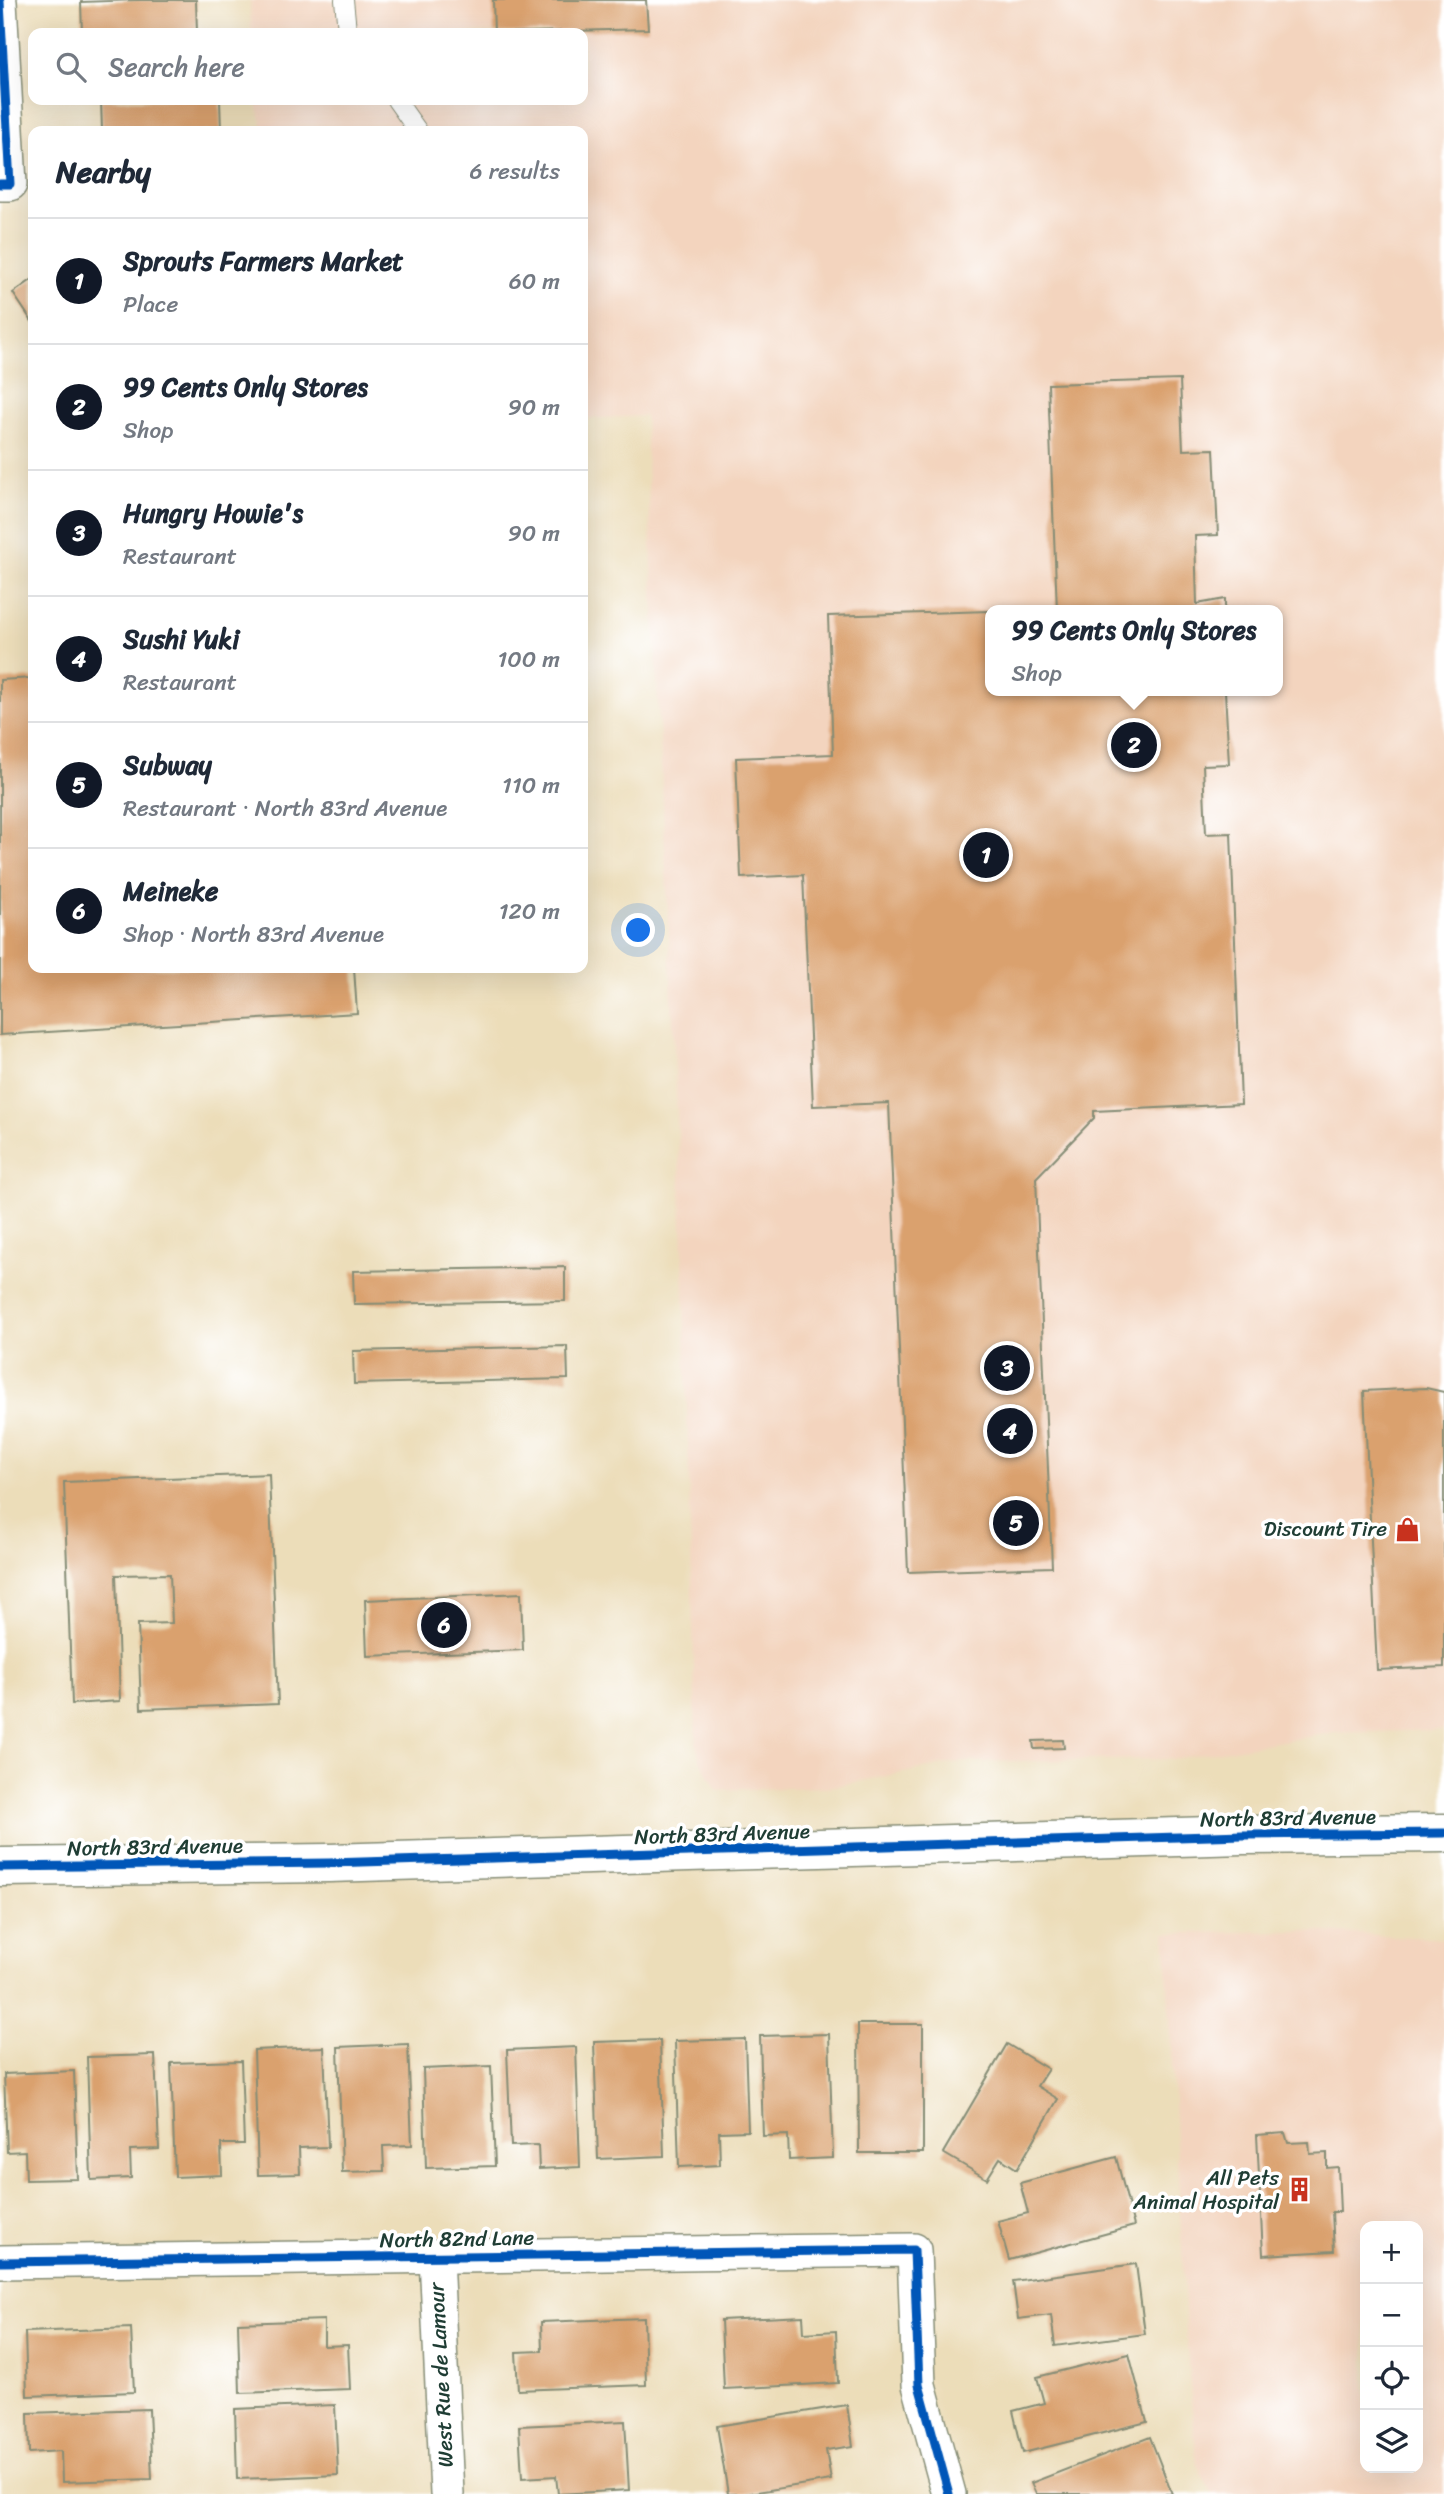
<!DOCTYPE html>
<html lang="en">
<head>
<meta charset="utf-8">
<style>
  :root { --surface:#fff; --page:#f2f2f3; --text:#1f2937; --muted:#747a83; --line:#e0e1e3; --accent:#111827 }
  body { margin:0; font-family:Sriracha,sans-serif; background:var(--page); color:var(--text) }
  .controls { position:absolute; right:21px; bottom:21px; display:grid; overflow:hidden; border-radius:14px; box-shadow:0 7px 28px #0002 }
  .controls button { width:63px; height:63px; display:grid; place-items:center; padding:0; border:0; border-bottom:2px solid var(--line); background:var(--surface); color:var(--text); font:35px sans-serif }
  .you { position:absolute; left:639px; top:931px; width:24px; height:24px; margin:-18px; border:5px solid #fff; border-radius:50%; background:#1a73e8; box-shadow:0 0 0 10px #1a73e833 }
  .badge { display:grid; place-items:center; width:46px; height:46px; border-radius:50%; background:var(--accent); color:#fff; font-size:23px; font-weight:700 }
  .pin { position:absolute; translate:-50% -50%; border:4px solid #fff; box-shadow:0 2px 7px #0006 }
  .popup { position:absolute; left:985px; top:605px; width:298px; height:91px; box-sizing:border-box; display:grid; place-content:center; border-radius:14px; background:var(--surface); filter:drop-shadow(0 2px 5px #0005); font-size:23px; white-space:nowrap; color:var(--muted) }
  .popup b { font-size:26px; color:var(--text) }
  .popup::after { content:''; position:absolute; left:50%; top:100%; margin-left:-14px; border:14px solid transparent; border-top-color:var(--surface) }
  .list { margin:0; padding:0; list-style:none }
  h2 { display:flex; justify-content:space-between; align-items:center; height:91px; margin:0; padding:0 28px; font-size:30px }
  h2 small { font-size:23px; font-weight:400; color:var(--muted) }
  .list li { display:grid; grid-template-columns:46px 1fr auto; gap:21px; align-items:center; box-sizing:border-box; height:126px; padding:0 28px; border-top:2px solid var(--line) }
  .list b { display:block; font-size:26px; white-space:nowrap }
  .list p { margin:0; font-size:23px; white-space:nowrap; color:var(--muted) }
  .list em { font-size:23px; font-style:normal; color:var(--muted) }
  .icon { flex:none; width:38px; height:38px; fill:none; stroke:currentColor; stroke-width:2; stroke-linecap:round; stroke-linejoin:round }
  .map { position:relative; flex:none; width:1444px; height:2494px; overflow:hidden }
  .search { position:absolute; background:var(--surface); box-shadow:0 7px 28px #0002; left:28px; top:28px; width:560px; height:77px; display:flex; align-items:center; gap:18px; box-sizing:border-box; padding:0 24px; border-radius:14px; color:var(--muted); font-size:26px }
  .panel { position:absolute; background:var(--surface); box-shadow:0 7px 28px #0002; left:28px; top:126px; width:560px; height:847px; border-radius:14px }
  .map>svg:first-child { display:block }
  .built { fill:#f3d4be; fill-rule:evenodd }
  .building { fill:#daa16e }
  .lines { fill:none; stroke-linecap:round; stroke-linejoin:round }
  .service-casing { stroke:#868d76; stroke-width:20 }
  .minor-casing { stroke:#868d76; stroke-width:36 }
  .primary-casing { stroke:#868d76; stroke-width:41 }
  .service { stroke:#fff; stroke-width:18 }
  .minor { stroke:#fff; stroke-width:33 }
  .primary { stroke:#fff; stroke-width:38 }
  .cycleway-casing { stroke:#fff; stroke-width:13 }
  .cycleway { stroke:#0057b8; stroke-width:9 }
  .labels { text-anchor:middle; stroke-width:7; stroke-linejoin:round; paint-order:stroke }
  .poi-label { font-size:21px; fill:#1f3d34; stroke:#fff; text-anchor:end }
  .street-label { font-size:21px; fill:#1f3d34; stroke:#fff }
</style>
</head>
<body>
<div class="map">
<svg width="1444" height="2494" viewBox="0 0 1444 2494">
  <rect width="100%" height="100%" fill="#fff"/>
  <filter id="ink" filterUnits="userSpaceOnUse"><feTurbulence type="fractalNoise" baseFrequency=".0143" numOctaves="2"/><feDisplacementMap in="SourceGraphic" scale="14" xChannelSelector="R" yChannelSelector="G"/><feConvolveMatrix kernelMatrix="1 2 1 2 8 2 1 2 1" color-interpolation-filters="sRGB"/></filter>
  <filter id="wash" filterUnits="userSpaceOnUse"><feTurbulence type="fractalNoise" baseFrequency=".00686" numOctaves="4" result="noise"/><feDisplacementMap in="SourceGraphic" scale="28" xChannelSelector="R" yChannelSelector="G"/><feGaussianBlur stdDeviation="1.57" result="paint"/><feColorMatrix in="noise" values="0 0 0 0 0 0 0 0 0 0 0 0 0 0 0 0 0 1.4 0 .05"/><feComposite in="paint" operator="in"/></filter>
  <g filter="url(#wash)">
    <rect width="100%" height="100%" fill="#ecddb9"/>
    <g class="built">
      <path d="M250,0H1444V1730L1332,1733L1173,1759L960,1762L829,1787L717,1790L700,1760L696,1741L682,1222L645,416L583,419V131H264L256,100H583V33H251ZM990,610H1278V691H990Z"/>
      <path d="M1310,1931L1444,1939V2494H1212L1197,2465L1188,2364L1165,1933ZM1365,2226H1418V2468H1365Z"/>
    </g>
    <g id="blocks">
      <g class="building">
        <polygon points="137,0 196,0 197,33 82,33 81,2"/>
        <polygon points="493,0 646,0 648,29 494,33"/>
        <polygon points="101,100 220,100 221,131 102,131"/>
        <polygon points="33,279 33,323 13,293"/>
        <polygon points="1180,380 1183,450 1214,449 1218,535 1195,536 1197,604 1225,599 1225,610 1057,610 1048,384"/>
        <polygon points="990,611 990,691 1225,691 1229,764 1203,765 1206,834 1231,833 1241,1104 1094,1111 1094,1118 1036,1178 1052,1567 908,1572 889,1103 813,1106 803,875 741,878 736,758 833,754 828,616"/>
        <polygon points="33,678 33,968 354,968 357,1013 0,1035 0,680"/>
        <polygon points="565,1267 565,1301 354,1304 353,1271"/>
        <polygon points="567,1346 568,1379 354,1384 353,1351"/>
        <polygon points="1426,1388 1444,1392 1444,1667 1377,1670 1364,1391"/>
        <polygon points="269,1474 278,1704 141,1709 138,1624 172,1623 170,1574 116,1575 120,1701 72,1704 64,1482"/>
        <polygon points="521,1593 523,1650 367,1656 365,1600"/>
        <polygon points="1063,1740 1064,1748 1034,1749 1033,1741"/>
        <polygon points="858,2024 923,2024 923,2153 859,2153"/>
        <polygon points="829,2034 833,2158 789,2160 788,2135 763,2136 760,2036"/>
        <polygon points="745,2039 748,2131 719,2132 720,2165 679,2167 675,2041"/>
        <polygon points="660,2040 664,2156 598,2159 594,2042"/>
        <polygon points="408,2044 412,2145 383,2146 384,2171 342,2172 338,2047"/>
        <polygon points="1007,2044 1048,2069 1037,2086 1058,2099 1017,2169 1000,2158 987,2179 943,2153"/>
        <polygon points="324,2047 328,2147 299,2148 300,2174 258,2175 254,2050"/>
        <polygon points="576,2047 580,2167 539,2169 538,2145 511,2146 507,2050"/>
        <polygon points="155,2055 159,2149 130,2150 131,2178 91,2180 87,2057"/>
        <polygon points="241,2061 244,2144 221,2144 222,2175 175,2177 171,2063"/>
        <polygon points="491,2066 495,2166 426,2168 423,2069"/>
        <polygon points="74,2071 78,2179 26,2180 25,2151 7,2152 4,2074"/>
        <polygon points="1285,2133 1288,2143 1309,2142 1310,2154 1327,2153 1327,2168 1338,2167 1340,2212 1332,2212 1334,2251 1263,2255 1257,2135"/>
        <polygon points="1116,2157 1134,2226 1009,2260 998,2221 1028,2213 1020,2183"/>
        <polygon points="1136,2264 1145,2334 1055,2346 1051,2315 1018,2319 1013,2281"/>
        <polygon points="803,2316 804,2333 836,2331 838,2383 724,2389 721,2320"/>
        <polygon points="644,2318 646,2385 518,2390 516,2352 542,2351 541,2322"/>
        <polygon points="324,2320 324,2346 348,2345 350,2389 240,2393 238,2323"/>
        <polygon points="131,2328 134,2392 27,2396 25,2332"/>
        <polygon points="1129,2354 1147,2422 1023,2453 1013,2411 1044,2403 1037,2377"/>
        <polygon points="335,2405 338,2475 237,2479 235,2409"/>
        <polygon points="847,2405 853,2446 826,2450 831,2480 745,2494 728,2494 717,2426"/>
        <polygon points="149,2409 152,2479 62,2482 61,2451 29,2453 28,2413"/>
        <polygon points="625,2421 629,2490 558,2494 556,2476 522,2478 519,2426"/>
        <polygon points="1150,2437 1172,2494 1036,2494 1031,2483"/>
      </g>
    </g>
  </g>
  <g filter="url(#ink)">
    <use href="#blocks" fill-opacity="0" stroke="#868d76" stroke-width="2"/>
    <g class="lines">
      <defs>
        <g id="service">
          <polyline points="344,0 347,30 350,33"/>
          <polyline points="396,100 418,131"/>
        </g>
        <g id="minor">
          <polyline points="0,2 10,184 0,184"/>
          <polyline points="436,2257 447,2494"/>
          <polyline points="0,2262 914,2250 919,2385 949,2494"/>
        </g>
        <polyline id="primary" points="0,1867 329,1863 1243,1835 1444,1833"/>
      </defs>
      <use href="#service" class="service-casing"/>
      <use href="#minor" class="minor-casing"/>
      <use href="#primary" class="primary-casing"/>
      <use href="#service" class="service"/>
      <use href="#minor" class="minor"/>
      <use href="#primary" class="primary"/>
      <defs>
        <g id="cycleway">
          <polyline points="0,2 10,184 0,184"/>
          <polyline points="0,1867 329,1863 1243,1835 1444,1833"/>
          <polyline points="0,2262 914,2250 919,2385 949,2494"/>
        </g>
      </defs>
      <use href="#cycleway" class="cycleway-casing"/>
      <use href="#cycleway" class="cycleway"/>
    </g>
  </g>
  <defs>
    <symbol id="shop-bare" viewBox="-9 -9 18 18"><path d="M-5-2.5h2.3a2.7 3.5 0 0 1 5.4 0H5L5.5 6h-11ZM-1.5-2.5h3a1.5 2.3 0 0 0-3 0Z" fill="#c8321e" stroke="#fff" stroke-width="2.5" paint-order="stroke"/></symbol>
    <symbol id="building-bare" viewBox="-9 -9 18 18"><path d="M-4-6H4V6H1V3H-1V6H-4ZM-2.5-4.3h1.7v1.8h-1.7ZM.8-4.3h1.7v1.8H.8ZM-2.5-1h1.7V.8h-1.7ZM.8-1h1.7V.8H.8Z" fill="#c8321e" stroke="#fff" stroke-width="2.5" paint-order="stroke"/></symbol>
  </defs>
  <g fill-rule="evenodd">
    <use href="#shop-bare" x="1390" y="1512" width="35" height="35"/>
    <use href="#building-bare" x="1282" y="2172" width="35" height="35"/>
  </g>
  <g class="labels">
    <g class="poi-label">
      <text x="1387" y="1536">Discount Tire</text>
      <text x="1279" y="2185">All Pets<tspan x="1279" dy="24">Animal Hospital</tspan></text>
    </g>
    <g class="street-label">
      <text transform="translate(1288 1818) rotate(-1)" y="7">North 83rd Avenue</text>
      <text transform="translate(722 1834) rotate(-2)" y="7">North 83rd Avenue</text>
      <text transform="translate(155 1847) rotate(-1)" y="7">North 83rd Avenue</text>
      <text transform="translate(457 2239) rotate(-1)" y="7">North 82nd Lane</text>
      <text transform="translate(441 2375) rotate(-93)" y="7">West Rue de Lamour</text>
    </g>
  </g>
</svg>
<div class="controls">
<button>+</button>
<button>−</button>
<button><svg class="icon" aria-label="locate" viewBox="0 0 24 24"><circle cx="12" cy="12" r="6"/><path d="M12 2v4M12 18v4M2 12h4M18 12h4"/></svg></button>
<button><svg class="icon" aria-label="layers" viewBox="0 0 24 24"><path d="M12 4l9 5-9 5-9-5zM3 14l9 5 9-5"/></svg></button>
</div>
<div class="you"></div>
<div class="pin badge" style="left:986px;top:855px">1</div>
<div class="pin badge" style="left:1134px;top:745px">2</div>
<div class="popup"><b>99 Cents Only Stores</b>Shop</div>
<div class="pin badge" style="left:1007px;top:1368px">3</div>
<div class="pin badge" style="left:1010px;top:1431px">4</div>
<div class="pin badge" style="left:1016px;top:1523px">5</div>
<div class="pin badge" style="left:444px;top:1625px">6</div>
<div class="search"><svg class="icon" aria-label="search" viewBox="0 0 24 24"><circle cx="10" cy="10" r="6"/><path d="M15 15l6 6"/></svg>Search here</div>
<section class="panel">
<h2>Nearby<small>6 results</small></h2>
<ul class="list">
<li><span class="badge">1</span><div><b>Sprouts Farmers Market</b><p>Place</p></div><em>60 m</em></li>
<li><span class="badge">2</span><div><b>99 Cents Only Stores</b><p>Shop</p></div><em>90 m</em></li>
<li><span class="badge">3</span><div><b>Hungry Howie's</b><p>Restaurant</p></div><em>90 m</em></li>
<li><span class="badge">4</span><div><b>Sushi Yuki</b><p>Restaurant</p></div><em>100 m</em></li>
<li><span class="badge">5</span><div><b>Subway</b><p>Restaurant · North 83rd Avenue</p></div><em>110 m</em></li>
<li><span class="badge">6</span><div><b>Meineke</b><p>Shop · North 83rd Avenue</p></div><em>120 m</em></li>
</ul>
</section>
</div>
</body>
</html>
